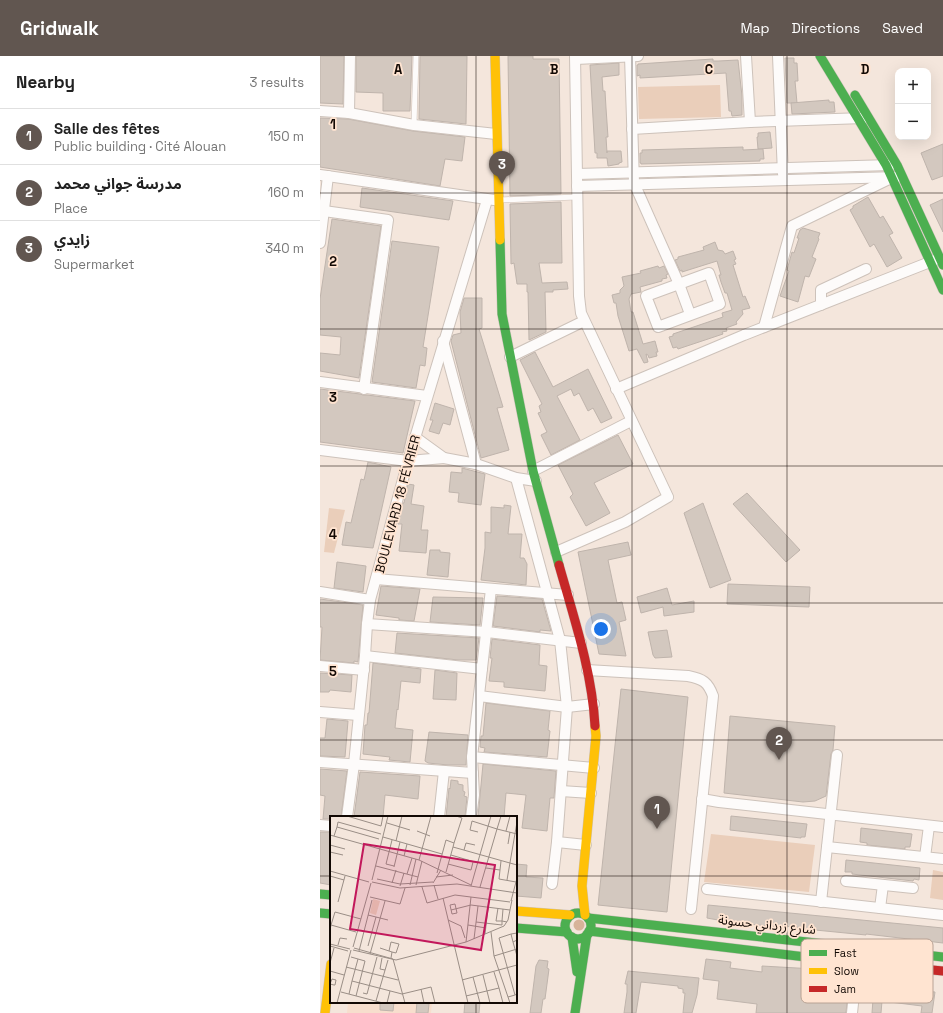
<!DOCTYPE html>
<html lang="en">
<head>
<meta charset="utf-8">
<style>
  :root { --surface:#fff; --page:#f6f6f6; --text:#222; --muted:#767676; --line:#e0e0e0; --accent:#615650 }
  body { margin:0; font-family:"Space Grotesk","Noto Sans Arabic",sans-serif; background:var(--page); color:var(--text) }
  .controls { position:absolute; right:12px; top:12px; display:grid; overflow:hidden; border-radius:8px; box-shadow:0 4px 16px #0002 }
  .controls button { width:36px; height:36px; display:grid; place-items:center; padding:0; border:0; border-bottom:1px solid var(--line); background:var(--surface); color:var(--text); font:20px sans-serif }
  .you { position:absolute; left:281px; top:573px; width:14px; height:14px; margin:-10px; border:3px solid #fff; border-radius:50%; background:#1a73e8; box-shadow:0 0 0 6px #1a73e833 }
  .badge { display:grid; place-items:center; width:26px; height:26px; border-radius:50%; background:var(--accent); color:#fff; font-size:13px; font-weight:700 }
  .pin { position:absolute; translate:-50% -33px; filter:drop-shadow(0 1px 2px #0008) }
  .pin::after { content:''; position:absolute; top:21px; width:14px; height:12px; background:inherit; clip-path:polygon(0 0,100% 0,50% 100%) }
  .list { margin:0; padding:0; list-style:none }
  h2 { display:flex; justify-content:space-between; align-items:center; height:52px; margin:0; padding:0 16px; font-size:17px }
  h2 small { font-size:13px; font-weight:400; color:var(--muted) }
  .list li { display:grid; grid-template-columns:26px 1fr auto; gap:12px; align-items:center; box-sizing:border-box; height:56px; padding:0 16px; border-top:1px solid var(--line) }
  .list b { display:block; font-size:15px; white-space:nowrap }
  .list p { margin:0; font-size:13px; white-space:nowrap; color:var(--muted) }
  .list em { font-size:13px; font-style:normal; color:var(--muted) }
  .map { position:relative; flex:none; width:623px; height:957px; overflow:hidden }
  header { display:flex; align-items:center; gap:24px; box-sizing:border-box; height:56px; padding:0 20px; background:var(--accent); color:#fff }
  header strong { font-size:19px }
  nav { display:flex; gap:22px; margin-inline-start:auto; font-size:14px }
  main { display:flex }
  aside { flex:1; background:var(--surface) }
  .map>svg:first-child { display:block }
  .built { fill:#f7decd }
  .green { fill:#eaceba }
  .water { fill:#d7b399 }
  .building { fill:#d3c8bf; stroke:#bfb4ac }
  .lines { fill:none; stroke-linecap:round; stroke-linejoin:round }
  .lane-casing { stroke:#cdc2ba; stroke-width:6 }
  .street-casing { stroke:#cdc2ba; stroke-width:12 }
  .fast-casing { stroke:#cdc2ba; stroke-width:10 }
  .slow-casing { stroke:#cdc2ba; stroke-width:10 }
  .jam-casing { stroke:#cdc2ba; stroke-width:10 }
  .lane { stroke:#fdfbfa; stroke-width:5 }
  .street { stroke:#fdfbfa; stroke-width:10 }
  .fast { stroke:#4caf50; stroke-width:9 }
  .slow { stroke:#ffc107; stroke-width:9 }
  .jam { stroke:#c62828; stroke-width:9 }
  .grid { fill:none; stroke:#120904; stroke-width:1; stroke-opacity:0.55 }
  .labels { text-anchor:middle; stroke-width:3.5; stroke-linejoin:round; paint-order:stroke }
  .street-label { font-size:13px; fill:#120904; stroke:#ffe4d1 }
  .inset-road { fill:none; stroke:#9a8e86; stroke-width:1 }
  .view { fill:#c2185b; fill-opacity:0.15; stroke:#c2185b; stroke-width:2 }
  .inset-edge { fill:none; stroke:#120904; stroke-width:2 }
  .key { fill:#ffe4d1; stroke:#b8a294; stroke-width:1 }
  .key-label { font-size:11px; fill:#120904 }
  .grid-label { font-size:13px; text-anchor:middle; font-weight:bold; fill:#120904; stroke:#ffe4d1; stroke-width:3.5; stroke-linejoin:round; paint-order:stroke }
</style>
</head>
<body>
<header>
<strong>Gridwalk</strong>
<nav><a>Map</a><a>Directions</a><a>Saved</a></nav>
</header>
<main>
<aside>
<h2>Nearby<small>3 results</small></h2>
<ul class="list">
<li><span class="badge">1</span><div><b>Salle des fêtes</b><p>Public building · Cité Alouan</p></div><em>150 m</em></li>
<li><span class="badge">2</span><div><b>مدرسة جواني محمد</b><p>Place</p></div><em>160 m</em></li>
<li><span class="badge">3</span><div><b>زايدي</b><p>Supermarket</p></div><em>340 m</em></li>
</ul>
</aside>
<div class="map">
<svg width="623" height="957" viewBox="0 0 623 957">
  <rect width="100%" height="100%" fill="#f4e6dc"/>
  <polygon class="built" points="28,946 112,946 111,957 27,957"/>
  <g class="green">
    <polygon points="400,29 401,61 319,63 318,31"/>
    <polygon points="9,452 25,454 14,497 4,496"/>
    <polygon points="391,778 495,789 489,836 384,826"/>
    <polygon points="613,814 623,816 623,844 610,842"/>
  </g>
  <circle class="water" cx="259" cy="869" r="5.5"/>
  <g class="building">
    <polygon points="0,0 24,0 23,48 0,47"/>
    <polygon points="36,0 92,0 90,55 63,55 63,37 36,36"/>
    <polygon points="100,0 147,0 146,68 99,63"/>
    <polygon points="188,0 213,0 213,3 239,3 241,138 190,140"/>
    <polygon points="465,2 474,2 474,7 477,7 478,25 475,25 477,47 467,47"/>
    <polygon points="393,3 393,5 398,5 418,4 422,40 422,59 412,60 411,55 409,55 406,17 320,22 320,19 317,20 317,9 318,9 318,8"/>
    <polygon points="299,7 299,19 282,21 283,35 285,35 286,52 288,81 286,81 287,97 287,95 301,95 302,106 299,107 299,108 288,110 287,102 277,102 277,97 275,97 270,9"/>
    <polygon points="509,44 509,46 514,46 515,56 472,58 471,47"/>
    <polygon points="0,62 28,63 93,75 145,81 142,105 125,103 120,130 0,111"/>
    <polygon points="450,76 452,92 438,93 437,81 438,81 438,77"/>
    <polygon points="623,88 623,120 612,124 601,97"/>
    <polygon points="423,91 423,94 443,93 444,103 440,103 440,105 321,108 321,107 320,107 320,97 322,97 322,94"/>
    <polygon points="42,132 133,145 129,164 40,151"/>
    <polygon points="548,141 560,162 563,160 573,177 569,179 582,202 567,211 554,188 550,191 530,154 533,152 533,150"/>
    <polygon points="623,143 623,176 610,149"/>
    <polygon points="241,146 242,207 219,207 222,227 247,226 248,233 233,234 233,236 225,236 226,276 209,284 208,236 207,236 207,228 197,228 194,207 191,208 190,148"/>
    <polygon points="12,163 61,170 39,322 0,315 0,297 20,299 21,281 0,279 0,243"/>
    <polygon points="483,172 500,177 498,182 499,183 492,201 496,203 489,221 485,220 478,246 460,240 469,215 467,214 472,196 474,197 479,182 477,182 480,174"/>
    <polygon points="72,185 119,191 103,291 107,292 105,310 100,309 96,332 52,326"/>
    <polygon points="395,186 398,194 403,195 405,198 413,195 416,203 414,204 416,208 413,209 423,241 425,240 430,252 422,254 423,258 416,266 417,268 406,272 407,275 402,276 403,278 358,293 357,291 353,292 349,281 353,280 353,278 403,261 402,257 412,254 407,237 405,237 401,226 399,219 401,219 397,205 362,216 362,214 360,215 355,204 358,203 358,201 384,194 383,191"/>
    <polygon points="338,210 339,212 344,210 348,218 346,219 347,222 342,223 342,225 320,231 321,236 311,238 309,243 311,256 313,256 323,288 335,285 338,296 336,296 337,300 329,302 328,299 326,298 328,306 324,307 317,293 309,295 298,260 296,247 294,247 292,239 300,237 300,234 304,230 302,221 321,217 320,215"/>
    <polygon points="144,242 162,242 162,272 159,273 183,351 177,352 189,394 161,402 131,285 133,279 141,277 140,256"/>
    <polygon points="215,296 233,331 268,313 292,362 281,367 273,352 268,355 259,337 254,340 251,333 237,340 260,384 231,399 221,379 227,376 218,357 221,356 219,350 222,348 200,304"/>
    <polygon points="0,333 40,338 43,339 47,339 95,345 83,397 0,386"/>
    <polygon points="115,347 134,353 130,369 123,367 119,378 109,375 113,364 110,364"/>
    <polygon points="298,379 313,408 274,427 290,457 266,470 250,441 253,438 238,409"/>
    <polygon points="48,406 71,411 53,492 22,489 26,466 31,467 41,423 44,424"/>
    <polygon points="142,412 165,418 161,449 138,446 139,437 129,436 131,416 142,417"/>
    <polygon points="88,428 94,429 91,448 104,450 101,474 108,474 106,497 79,495 82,468 78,468 79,462 83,447 84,447"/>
    <polygon points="427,437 480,494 466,506 413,448"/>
    <polygon points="383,447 411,524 390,532 364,457"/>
    <polygon points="184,449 191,450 188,478 202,478 200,502 204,502 207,508 206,529 161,524 165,492 165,476 171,477 171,451 184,452"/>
    <polygon points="308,486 311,499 288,504 297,547 302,546 306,564 299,566 306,600 279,598 258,496"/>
    <polygon points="110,494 120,494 120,496 130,497 128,521 107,519"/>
    <polygon points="17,506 46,510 43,536 14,532"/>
    <polygon points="408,528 490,531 489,551 407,548"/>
    <polygon points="61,530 100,533 94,565 79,564 79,562 56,559"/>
    <polygon points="347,532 352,549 374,545 374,556 344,560 343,551 321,557 317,541"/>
    <polygon points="177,540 222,543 231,575 220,574 220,576 173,570"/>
    <polygon points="113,541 163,542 160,569 110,566"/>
    <polygon points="0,543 43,549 38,606 34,605 34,607 0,604 2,571 0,571"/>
    <polygon points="347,574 352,601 335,602 333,599 328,576"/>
    <polygon points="77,577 159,582 156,604 138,604 75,597"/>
    <polygon points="172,583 220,589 219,609 227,610 225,635 184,631 184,626 169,625 172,602 170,602"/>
    <polygon points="53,607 101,613 100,627 81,625 78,654 77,653 75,672 93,674 90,706 69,704 70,701 43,698 45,669 47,669 48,657 49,657"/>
    <polygon points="115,614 137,617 136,644 113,643"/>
    <polygon points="0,617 32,619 31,636 10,634 9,636 0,636"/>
    <polygon points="301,633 368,641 347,856 278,849"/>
    <polygon points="166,647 230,655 228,674 230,675 227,701 164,696 165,692 160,691 161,680 163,680"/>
    <polygon points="410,660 515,670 513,694 511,698 506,740 495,745 483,746 404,737"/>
    <polygon points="7,663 28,665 25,701 0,700 0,682 5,682"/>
    <polygon points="109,676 148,679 146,709 128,709 108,707 105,705"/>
    <polygon points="163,708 236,715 234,742 230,742 227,775 202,772 206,739 186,737 184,761 158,761"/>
    <polygon points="0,713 27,715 21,761 11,761 11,763 3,763 5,740 0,739"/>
    <polygon points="40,716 100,720 98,743 65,739 63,761 34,761"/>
    <polygon points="131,724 138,725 138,728 143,729 143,735 145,736 144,740 147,741 145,761 126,761 129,732 130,733"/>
    <polygon points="411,760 487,768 485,781 481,781 481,782 410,774"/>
    <polygon points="541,772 592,778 590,791 585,791 585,793 547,789 547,787 540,786"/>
    <polygon points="0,776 11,776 11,829 0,827"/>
    <polygon points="526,804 600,812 599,824 594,823 593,825 532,818 532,816 525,816"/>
    <polygon points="196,808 207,809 206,821 223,822 221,842 196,840"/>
    <polygon points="388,849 623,872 623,887 546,878 546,879 485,873 485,872 462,870 459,869 458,871 398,865 398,864 387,862"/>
    <polygon points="386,903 411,906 410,912 442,916 442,910 512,914 530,916 526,957 436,957 437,948 397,943 399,925 383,923"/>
    <polygon points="219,904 228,905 227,912 229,913 225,943 223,943 221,957 210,957 216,910"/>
    <polygon points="308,915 379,922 377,939 372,957 363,957 365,937 363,937 363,933 358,932 358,930 321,926 316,957 304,957 307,936 307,928 305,928"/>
    <polygon points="554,930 601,936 601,935 615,936 612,957 601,957 602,950 562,945 561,957 552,957"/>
    <polygon points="60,946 74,946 73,955 60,954"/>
    <polygon points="97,946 109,948 108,957 96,957"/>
    <polygon points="145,946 160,946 159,957 144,957"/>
  </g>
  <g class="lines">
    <defs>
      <g id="lane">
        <polyline points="94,69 96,0"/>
        <polyline points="179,144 257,141"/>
      </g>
      <g id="street">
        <polyline points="310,0 314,127 359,228 370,258"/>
        <polyline points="426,0 430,66"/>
        <polyline points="458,0 463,118"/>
        <polyline points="256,3 318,0"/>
        <polyline points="0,55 29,57 94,69 176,78"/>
        <polyline points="29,57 30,0"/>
        <polyline points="312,73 430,66 544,62"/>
        <polyline points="257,118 571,109"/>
        <polyline points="0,119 174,144"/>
        <polyline points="257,130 577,121"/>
        <polyline points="4,155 68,164 44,333"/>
        <polyline points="0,187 8,120"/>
        <polygon points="389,217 400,248 338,271 326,240"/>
        <polyline points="501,249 501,234 546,213"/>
        <polyline points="444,271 472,170 569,123"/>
        <polyline points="123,285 156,408"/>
        <polyline points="190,301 264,265"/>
        <polyline points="0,326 107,340"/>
        <polyline points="296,333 424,279 615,204"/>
        <polyline points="95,381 124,402 156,408 196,422 216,425"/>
        <polyline points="0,394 88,405 124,402"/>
        <polyline points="213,415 311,365"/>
        <polyline points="196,422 240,584 247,651 237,786 232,828"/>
        <polyline points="236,496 305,466 348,441 261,257 259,240 255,0"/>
        <polyline points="56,523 248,539"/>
        <polyline points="0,536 50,544"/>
        <polyline points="47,568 167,576 261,587"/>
        <polyline points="45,600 162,613"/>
        <polyline points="0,610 44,614"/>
        <path d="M267,614L368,620C383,623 388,626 393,640L371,853"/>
        <polyline points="159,640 247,651 274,648"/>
        <polyline points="0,656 38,659"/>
        <polyline points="152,701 274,712"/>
        <polyline points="0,706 153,717"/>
        <polyline points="241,735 271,737"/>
        <polyline points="382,743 399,746 623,771"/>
        <polyline points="27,761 34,708 45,600 47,568 50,544 88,405 167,144"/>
        <polyline points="119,761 124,715"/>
        <polyline points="151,761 154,739 152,701 171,533"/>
        <polyline points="0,769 11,770"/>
        <polyline points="237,786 266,789"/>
        <polyline points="507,791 623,803"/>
        <polyline points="605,801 609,770"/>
        <polyline points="526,825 593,832"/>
        <polyline points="387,833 623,859"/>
        <polyline points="501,846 517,699"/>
        <polyline points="560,852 563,829"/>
        <polyline points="532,957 538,901"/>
      </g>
      <g id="fast">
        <polyline points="500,0 566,109 623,234"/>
        <polyline points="535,39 577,109 623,209"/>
        <polyline points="180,184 182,258 213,415 239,509"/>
        <polyline points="0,838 11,839"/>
        <polyline points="0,857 11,858"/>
        <circle cx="258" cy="870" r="13"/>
        <polyline points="268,862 623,901"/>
        <polyline points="196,872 247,876"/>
        <polyline points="269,875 519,905"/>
        <polyline points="252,881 257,916"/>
        <polyline points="255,957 267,878"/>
      </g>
      <g id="slow">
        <polyline points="175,0 180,184"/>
        <polyline points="196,855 250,859"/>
        <polyline points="265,859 262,830 276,680 275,670"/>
        <polyline points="5,957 11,908"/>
      </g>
      <g id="jam">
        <path d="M239,509C254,562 272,615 275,670"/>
        <polyline points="519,905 623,915"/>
      </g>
    </defs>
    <use href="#lane" class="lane-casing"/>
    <use href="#street" class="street-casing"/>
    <use href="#fast" class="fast-casing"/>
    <use href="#slow" class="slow-casing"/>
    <use href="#jam" class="jam-casing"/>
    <use href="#lane" class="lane"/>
    <use href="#street" class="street"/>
    <use href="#fast" class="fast"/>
    <use href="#slow" class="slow"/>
    <use href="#jam" class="jam"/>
  </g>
  <path class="grid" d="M156,0V761M312,0V957M467,0V957M0,137H623M0,273H623M0,410H623M0,547H623M0,684H623M0,820H11M196,820H623M156,946V957"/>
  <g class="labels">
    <g class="street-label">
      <text transform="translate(77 448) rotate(-75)" y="5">BOULEVARD 18 FÉVRIER</text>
      <text transform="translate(447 868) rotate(6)" y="5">شارع زرداني حسونة</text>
    </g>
  </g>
  <g transform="translate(10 760)">
    <rect width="187" height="187" fill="#f4e6dc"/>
    <path d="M43,83L50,85L46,99L40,97Z" fill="#eaceba"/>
    <path class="inset-road" d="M17,0L51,10L53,0M57,7L80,14M7,11L8,6L51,18M87,15L100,20M176,15L180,0M148,16L140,14L142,5L167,13L171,0M0,19L50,33M4,20L7,11L49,23M53,21L112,38M62,24L56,48L64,50M66,25L72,0M124,27L132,2L126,0M178,28L180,16M0,29L15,33M50,33L89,44L141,69M134,34L136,27L145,29M0,36L13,39M121,39L148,47M74,40L77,28M89,44L101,0M171,45L169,63L186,66M118,48L141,54L143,46M46,50L88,61M64,51L70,26M156,52L170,54M0,55L39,66M116,56L123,31L187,49M107,57L116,24L124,27L123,31M77,58L82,42M0,60L14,64M106,61L123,59M47,63L70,68L103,66M42,64L58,0M177,64L187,6M42,66L70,72L127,68L187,77M62,67L66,54M103,67L111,54M80,69L86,43M86,69L92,45M104,69L108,83M70,70L74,57M141,70L161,0M92,71L97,87L125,79L180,86M150,71L167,13L187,18M40,81L70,88L75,72M113,82L138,187M181,85L187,62M8,86L15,60M125,88L127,97L122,98L120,89ZM168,92L166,105H172V109M173,93L172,105L177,106M121,94L141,89L180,94M38,99L58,104M118,104L131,110L135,122M146,106L172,109M1,109L5,96L31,103M138,109L156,112M0,114L1,109L26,116M161,116L164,140L178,181M187,117L181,118L183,126L187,124M155,118L159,84M181,118L169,122L185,179L187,178M144,123L148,90M136,126L141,81M183,126L187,140M0,128L20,133M8,129L10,122L17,123M0,130L18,135M38,130L46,101M23,131L41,67M24,132L63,143L75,187M50,132L62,136L61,142M23,134L66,144L136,126L174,110L178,104L182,84M29,135L42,84M59,135L61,126L69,128L66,137L62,136M40,138L55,85M164,140L187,133M21,141L35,145L26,180M52,142L50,153L55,154M0,147L4,132M16,151L68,164M0,155L14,159M153,159L160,187M143,161L187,149M132,164L143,161L150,187M22,165L28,143M0,168L4,169H5L6,164L2,163L0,168M169,172L173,187M91,173L94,187M11,176L53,187M33,177L37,178L47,141M19,178L22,165L72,178L101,171L105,187M136,180L169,172L164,156M46,185L58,144M7,187L21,134M57,187L60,175M180,187L178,181L185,179"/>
    <path class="view" d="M34,28L165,49L151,134L20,113Z"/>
    <rect width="187" height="187" class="inset-edge"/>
  </g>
  <rect x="481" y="883" width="132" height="64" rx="6" class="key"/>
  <rect x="489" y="894" width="18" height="6" fill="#4caf50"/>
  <rect x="489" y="912" width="18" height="6" fill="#ffc107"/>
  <rect x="489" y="930" width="18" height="6" fill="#c62828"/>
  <g class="key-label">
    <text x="514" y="901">Fast</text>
    <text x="514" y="919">Slow</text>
    <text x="514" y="937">Jam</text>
  </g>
  <g class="grid-label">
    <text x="78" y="18">A</text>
    <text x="234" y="18">B</text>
    <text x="389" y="18">C</text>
    <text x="545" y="18">D</text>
    <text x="13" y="73">1</text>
    <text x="13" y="210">2</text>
    <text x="13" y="346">3</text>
    <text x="13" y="483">4</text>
    <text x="13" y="620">5</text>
  </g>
</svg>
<div class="controls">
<button>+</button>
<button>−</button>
</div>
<div class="you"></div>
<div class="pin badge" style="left:337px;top:773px">1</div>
<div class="pin badge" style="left:459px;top:704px">2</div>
<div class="pin badge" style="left:182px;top:128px">3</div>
</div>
</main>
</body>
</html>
